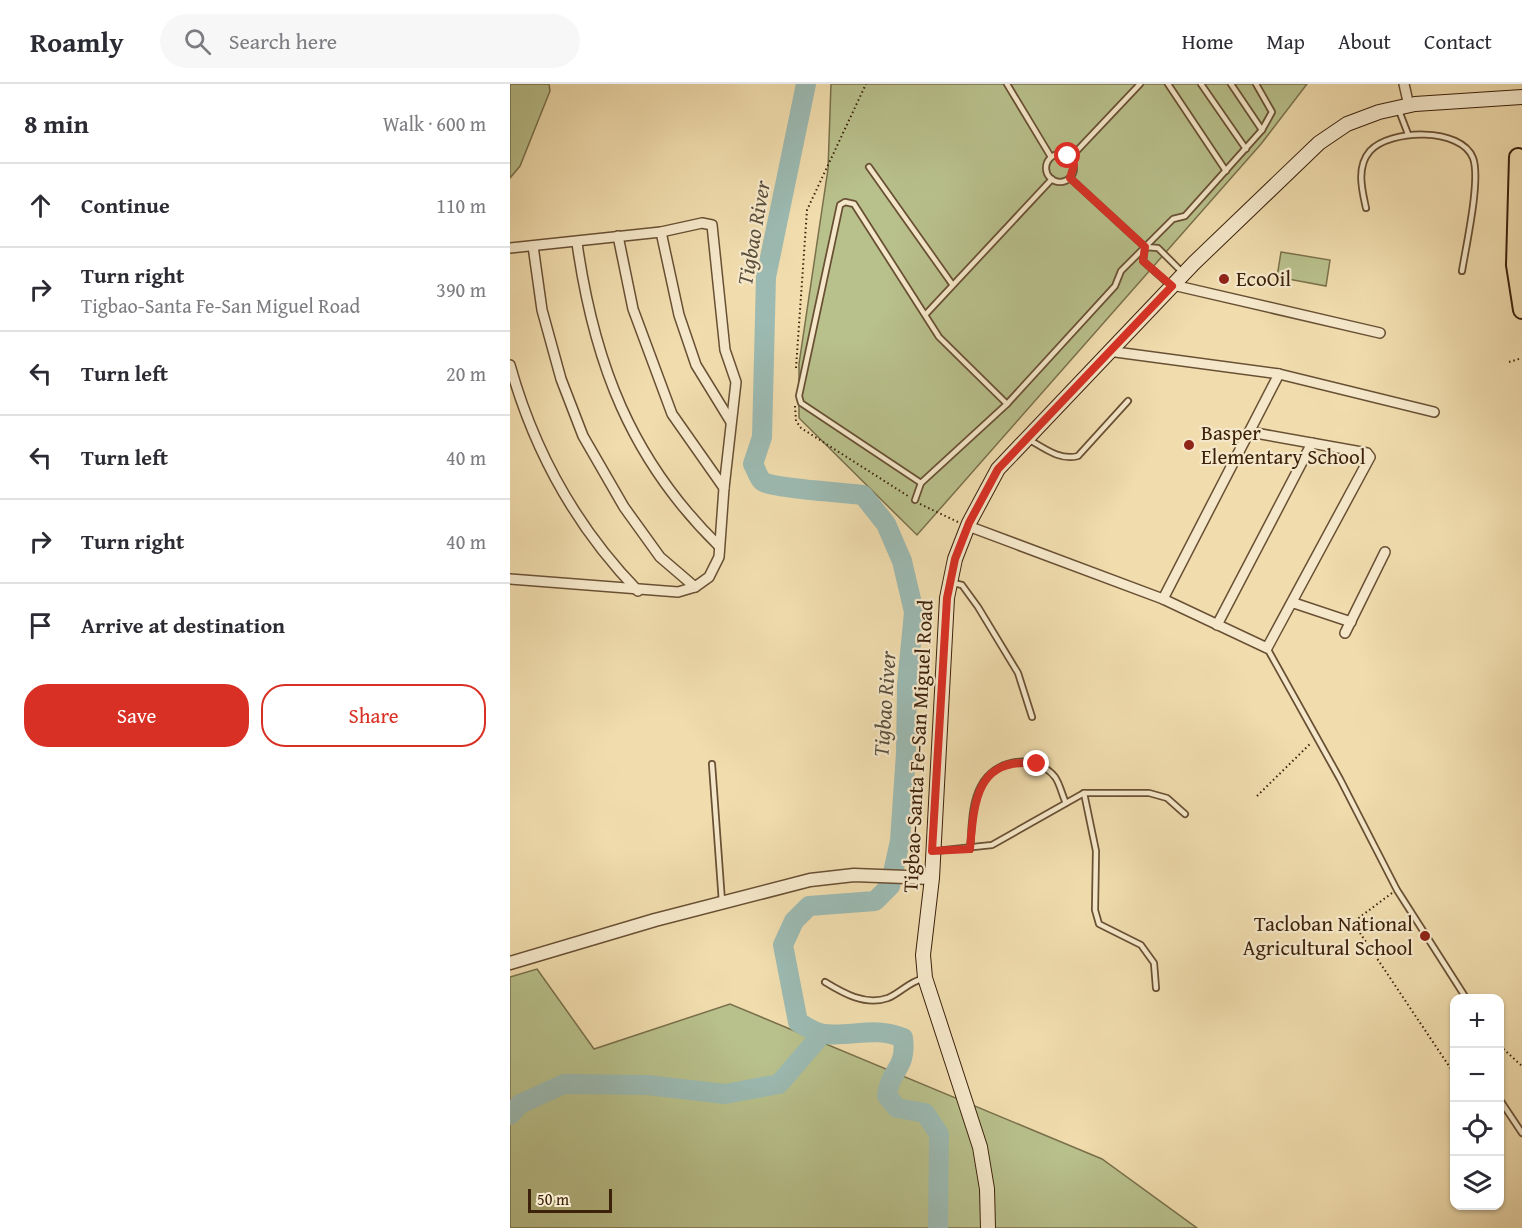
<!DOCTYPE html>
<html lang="en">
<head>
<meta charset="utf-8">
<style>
  :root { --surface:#fff; --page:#f7f7f7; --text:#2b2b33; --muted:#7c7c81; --line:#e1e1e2; --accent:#d93025 }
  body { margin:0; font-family:"Gentium Book Plus",serif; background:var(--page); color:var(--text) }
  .controls { position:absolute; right:18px; bottom:18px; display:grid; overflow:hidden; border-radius:12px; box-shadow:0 2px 4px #0004 }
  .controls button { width:54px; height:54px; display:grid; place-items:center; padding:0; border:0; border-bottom:2px solid var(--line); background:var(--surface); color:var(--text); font:30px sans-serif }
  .scale { position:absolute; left:18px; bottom:15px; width:84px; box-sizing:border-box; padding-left:6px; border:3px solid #3c210b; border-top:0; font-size:16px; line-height:21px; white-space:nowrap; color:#3c210b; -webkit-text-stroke:4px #f5e8ca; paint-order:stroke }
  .stop { position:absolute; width:18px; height:18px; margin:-14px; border:4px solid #d93025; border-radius:50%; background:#fff }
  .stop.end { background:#d93025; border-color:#fff; box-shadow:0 2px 6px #0008 }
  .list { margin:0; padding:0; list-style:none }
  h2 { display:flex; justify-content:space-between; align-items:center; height:78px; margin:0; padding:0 24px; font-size:26px }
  h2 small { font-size:20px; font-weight:400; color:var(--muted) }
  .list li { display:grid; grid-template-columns:39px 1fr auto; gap:18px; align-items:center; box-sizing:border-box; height:84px; padding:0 24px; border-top:2px solid var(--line) }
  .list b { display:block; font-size:22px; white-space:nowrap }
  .list p { margin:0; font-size:20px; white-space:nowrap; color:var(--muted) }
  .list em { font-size:20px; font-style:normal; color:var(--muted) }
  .actions { display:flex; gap:12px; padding:18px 24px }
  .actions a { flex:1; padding:14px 0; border:2px solid var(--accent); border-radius:24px; text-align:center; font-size:21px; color:var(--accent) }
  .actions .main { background:var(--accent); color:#fff }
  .icon { flex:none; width:33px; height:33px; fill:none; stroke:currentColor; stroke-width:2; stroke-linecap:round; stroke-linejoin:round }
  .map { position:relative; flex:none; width:1012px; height:1144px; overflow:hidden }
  header { display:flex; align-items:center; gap:36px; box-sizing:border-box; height:84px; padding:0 30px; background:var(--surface); border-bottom:2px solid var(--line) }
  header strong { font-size:28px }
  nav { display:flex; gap:33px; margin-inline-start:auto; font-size:21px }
  .search { width:420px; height:54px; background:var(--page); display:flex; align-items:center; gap:15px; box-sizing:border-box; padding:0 21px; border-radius:33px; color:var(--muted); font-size:22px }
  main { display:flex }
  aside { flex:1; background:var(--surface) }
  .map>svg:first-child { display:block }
  .green { fill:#b8c08b; stroke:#7a704b; stroke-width:1.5 }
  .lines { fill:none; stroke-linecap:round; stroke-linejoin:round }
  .river { stroke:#9cbab2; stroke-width:20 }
  .service-casing { stroke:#695034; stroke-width:8 }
  .minor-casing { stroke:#695034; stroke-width:12 }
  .tertiary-casing { stroke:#695034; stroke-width:15 }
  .secondary-casing { stroke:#3c210b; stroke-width:16 }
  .trunk-casing { stroke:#3c210b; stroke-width:20 }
  .path { stroke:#3c210b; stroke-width:2; stroke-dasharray:1.5 3; stroke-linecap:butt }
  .service { stroke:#f5e8ca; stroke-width:4.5 }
  .minor { stroke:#f5e8ca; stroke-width:9 }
  .tertiary { stroke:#f5e8ca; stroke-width:12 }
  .secondary { stroke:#f5e8ca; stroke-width:14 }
  .trunk { stroke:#f0dcad; stroke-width:16 }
  .route { stroke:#d93025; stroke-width:8 }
  .poi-dot { fill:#8f2418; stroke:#f5e8ca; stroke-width:2 }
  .labels { text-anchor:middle; stroke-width:4.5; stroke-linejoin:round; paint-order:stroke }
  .poi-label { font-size:21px; fill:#3c210b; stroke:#f5e8ca; text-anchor:start }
  .street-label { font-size:21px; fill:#3c210b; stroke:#f5e8ca }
  .water-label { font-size:22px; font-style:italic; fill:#594f3d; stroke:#f5e8ca }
</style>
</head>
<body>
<header>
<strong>Roamly</strong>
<div class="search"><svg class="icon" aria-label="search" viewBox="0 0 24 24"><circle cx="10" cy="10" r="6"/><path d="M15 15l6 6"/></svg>Search here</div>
<nav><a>Home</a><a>Map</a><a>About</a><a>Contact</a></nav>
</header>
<main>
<aside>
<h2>8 min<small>Walk · 600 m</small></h2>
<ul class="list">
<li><svg class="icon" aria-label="ahead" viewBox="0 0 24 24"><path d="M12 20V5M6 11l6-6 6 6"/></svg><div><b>Continue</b></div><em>110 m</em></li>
<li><svg class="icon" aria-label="right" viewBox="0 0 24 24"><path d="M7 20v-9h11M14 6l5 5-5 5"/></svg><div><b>Turn right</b><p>Tigbao-Santa Fe-San Miguel Road</p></div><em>390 m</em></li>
<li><svg class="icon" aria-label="left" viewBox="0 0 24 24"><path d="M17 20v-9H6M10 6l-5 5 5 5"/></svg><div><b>Turn left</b></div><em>20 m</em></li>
<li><svg class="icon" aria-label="left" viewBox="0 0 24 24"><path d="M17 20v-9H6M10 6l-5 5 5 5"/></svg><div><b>Turn left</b></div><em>40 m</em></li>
<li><svg class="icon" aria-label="right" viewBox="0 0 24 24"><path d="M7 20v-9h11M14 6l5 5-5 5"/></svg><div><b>Turn right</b></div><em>40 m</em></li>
<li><svg class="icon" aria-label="arrive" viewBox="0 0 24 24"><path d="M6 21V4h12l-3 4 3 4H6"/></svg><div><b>Arrive at destination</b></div></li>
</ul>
<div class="actions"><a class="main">Save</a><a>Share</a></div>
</aside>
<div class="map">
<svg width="1012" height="1144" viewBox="0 0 1012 1144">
  <rect width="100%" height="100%" fill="#f0dcad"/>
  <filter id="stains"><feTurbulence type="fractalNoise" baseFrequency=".00333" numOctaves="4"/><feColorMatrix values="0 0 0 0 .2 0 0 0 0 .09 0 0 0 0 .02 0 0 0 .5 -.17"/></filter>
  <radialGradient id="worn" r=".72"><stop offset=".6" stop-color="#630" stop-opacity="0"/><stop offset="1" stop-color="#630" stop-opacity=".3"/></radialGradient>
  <g class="green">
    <polygon points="0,0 39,0 40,7 10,82 0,94"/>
    <polygon points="321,0 797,0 751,60 407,451 289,334 289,280 318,85"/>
    <polygon points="771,168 820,176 816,202 767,193"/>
    <polygon points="27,885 84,965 220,920 592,1075 687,1144 0,1144 0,893"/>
  </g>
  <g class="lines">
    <g class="river">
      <path d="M296,0L256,193L252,353L243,380C246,385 248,393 252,397C258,404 338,409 353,411L376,440L392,477L404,528L397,601L396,669L390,757L380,802L365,817L299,822L284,837L273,861L288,938C295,942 305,949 314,950C342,953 366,942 393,954C397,986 380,984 377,1012L387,1024L415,1029L429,1050L428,1144"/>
      <polyline points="0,1031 10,1020 54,1000 137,1001 215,1010 269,1000 312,950"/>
    </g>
    <defs>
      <g id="service">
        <polyline points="497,0 541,73"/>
        <polyline points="658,0 716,87"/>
        <polyline points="691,0 736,65"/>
        <polyline points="721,0 752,46"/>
        <polyline points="888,24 898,50"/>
        <circle cx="550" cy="84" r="14"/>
        <polyline points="560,74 630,0"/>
        <polyline points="359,83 442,200"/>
        <polyline points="560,94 635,163 648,164 673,189"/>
        <path d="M856,124C852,106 846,83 860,67C880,45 951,43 963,74C971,95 956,162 952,187"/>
        <polyline points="635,163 633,177 661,202"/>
        <polyline points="416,230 542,95"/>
        <path d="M518,355C534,364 550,377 568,372L618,317"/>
        <polyline points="411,399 291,319 289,312 330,121 335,118 344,120 429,253 497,320"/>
        <polyline points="405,416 411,399 497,320 605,202 611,187 663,135 675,132 752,46 762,28 746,0"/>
        <polyline points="443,499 452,501 468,523 508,589 522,633"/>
        <polyline points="757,564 830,695 887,806 956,914"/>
        <polyline points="202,680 212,818"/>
        <polyline points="574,709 586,767 585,826 589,840 631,861 644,879 646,904"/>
        <path d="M460,765C462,745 461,720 471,702C485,675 525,668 545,693C550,700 552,711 556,719"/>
        <polyline points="425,767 482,761 574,709 639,709 657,714 675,730"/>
        <path d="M315,898C333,909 355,922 378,914C390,909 399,898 412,895"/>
        <polyline points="990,1016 1012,1049"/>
      </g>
      <g id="minor">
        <polyline points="894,0 899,22"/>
        <polyline points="151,148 169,231 186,281 221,338"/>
        <polyline points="108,152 123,225 162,330 214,404"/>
        <path d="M67,159C84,279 121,376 209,462"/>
        <polyline points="23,162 32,226 51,295 73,352 114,423 150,473 185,503"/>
        <polyline points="0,164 151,148 192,139 202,141 215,266 226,298 214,404 209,473 199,493 185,503 168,508 0,495"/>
        <polyline points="663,201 870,249"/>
        <polyline points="598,267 769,290 924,328"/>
        <path d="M0,281C24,367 66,443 128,507"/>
        <polyline points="458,442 653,515 757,564 860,373 857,369 740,348"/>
        <polyline points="653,515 769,290"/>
        <polyline points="784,519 841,538"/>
        <polyline points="707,541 802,359"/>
        <polyline points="835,549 875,468"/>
      </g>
      <polyline id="tertiary" points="0,879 145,836 300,796 344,791 422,794"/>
      <polyline id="secondary" points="478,1144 477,1105 470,1063 415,894 413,871 422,794 437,514 445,475 459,439 488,385 684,179 809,59 837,40 869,28 905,20 1012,13"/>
      <polyline id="trunk" points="1008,73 1005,181 1012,226"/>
    </defs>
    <use href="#service" class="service-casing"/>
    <use href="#minor" class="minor-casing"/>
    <use href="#tertiary" class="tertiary-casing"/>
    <use href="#secondary" class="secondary-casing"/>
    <use href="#trunk" class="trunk-casing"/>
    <g class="path">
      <polyline points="999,278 1012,274"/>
      <polyline points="286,284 297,126 356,0"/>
      <polyline points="285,322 286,337 291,344 398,412"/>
      <polyline points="410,420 448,438"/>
      <polyline points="747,712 801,659"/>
      <polyline points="882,809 846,836 850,849 943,988"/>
      <polyline points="990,962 1012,982"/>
    </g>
    <use href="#service" class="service"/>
    <use href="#minor" class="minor"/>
    <use href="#tertiary" class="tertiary"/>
    <use href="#secondary" class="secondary"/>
    <use href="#trunk" class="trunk"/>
  </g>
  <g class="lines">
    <path class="route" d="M527,680C466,671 464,719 460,765L422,767L437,514L445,475L459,439L488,385L662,202L633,177L635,163L560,94L564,81L558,72"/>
  </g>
  <g class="poi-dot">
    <circle cx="714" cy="195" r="6"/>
    <circle cx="679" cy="361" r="6"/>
    <circle cx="915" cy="852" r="6"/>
  </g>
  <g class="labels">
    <g class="poi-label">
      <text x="726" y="202">EcoOil</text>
      <text x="691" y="356">Basper<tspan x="691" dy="24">Elementary School</tspan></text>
      <text x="903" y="847" text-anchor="end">Tacloban National<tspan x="903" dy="24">Agricultural School</tspan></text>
    </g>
    <g class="street-label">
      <text transform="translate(408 662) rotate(-87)" y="7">Tigbao-Santa Fe-San Miguel Road</text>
    </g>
    <g class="water-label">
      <text transform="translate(243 149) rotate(-80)" y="8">Tigbao River</text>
      <text transform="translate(374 620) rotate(-86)" y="8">Tigbao River</text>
    </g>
  </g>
  <rect width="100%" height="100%" filter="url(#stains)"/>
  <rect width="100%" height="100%" fill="url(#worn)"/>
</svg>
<div class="controls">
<button>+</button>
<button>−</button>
<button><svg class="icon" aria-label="locate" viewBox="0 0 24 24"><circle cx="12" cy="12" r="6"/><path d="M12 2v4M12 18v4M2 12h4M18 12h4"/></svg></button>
<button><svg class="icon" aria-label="layers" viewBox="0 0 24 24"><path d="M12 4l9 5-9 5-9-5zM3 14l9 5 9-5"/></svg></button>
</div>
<div class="scale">50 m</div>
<div class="stop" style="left:558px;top:72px"></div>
<div class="stop end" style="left:527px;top:680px"></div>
</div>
</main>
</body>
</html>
